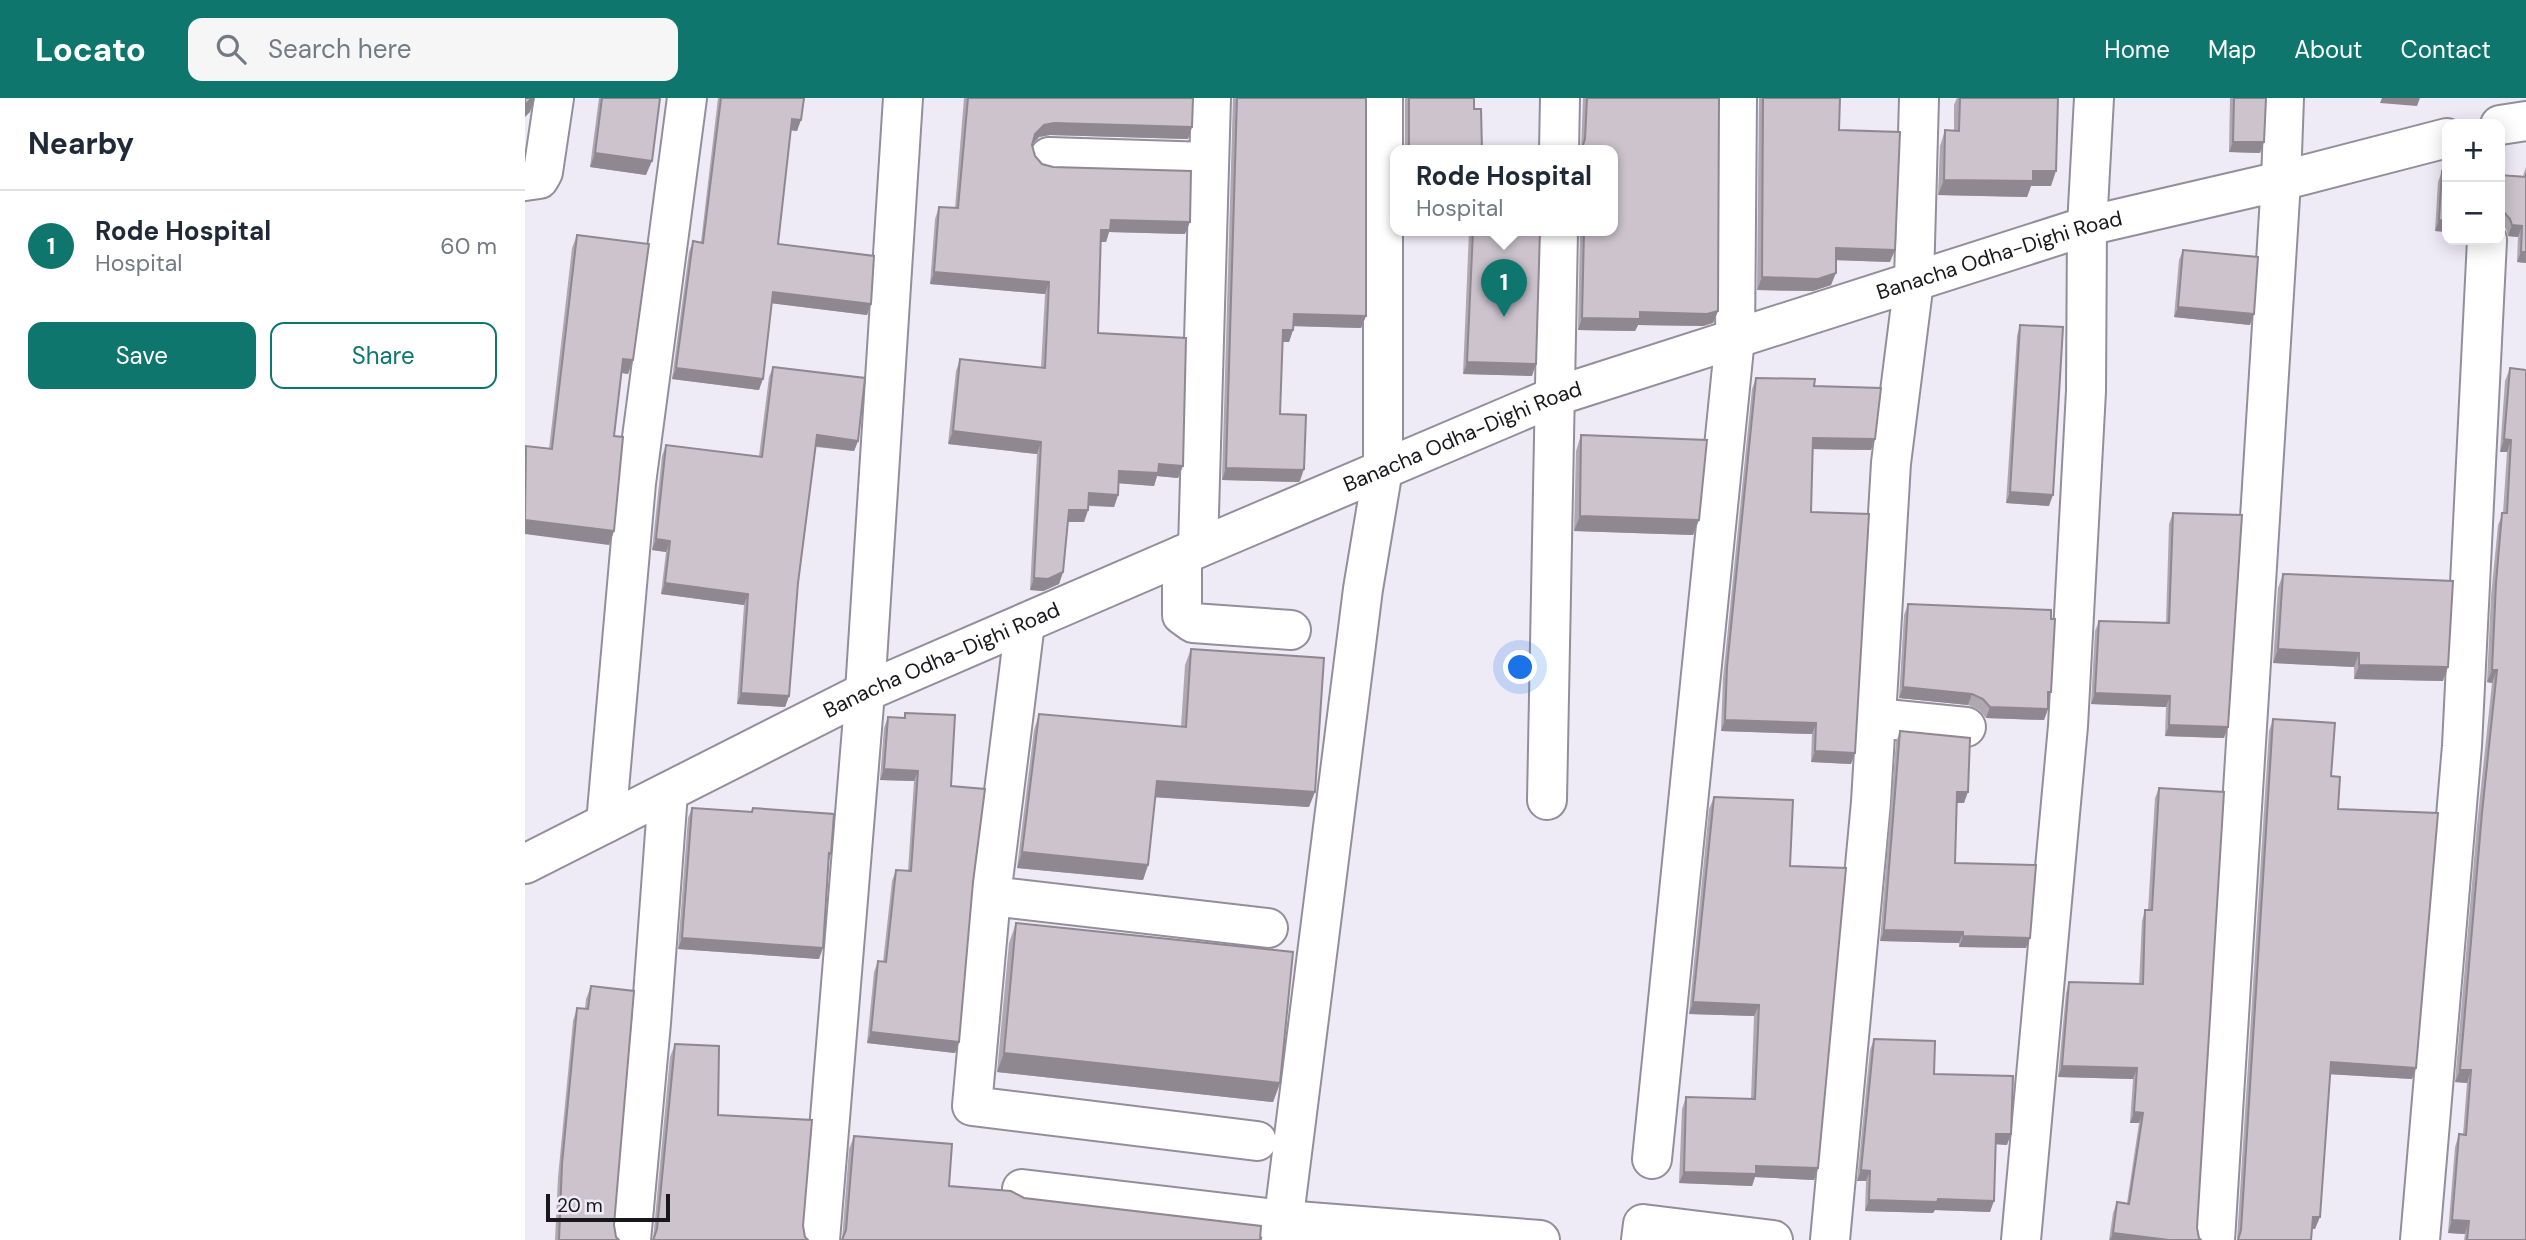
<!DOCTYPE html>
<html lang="en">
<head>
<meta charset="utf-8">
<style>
  :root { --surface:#fff; --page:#f6f6f7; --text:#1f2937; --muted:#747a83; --line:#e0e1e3; --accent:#0f766e }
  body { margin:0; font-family:"DM Sans",sans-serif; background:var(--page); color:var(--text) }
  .controls { position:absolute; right:21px; top:21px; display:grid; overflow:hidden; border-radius:14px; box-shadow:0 4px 18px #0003 }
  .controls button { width:63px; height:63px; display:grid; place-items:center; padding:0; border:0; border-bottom:2px solid var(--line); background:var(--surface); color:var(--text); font:35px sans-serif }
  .scale { position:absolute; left:21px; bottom:18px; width:124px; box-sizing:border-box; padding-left:7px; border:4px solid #18171b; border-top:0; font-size:19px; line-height:24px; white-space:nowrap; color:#18171b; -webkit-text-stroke:5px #eeeaf6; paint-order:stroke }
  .you { position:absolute; left:996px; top:570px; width:24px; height:24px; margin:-18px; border:5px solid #fff; border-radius:50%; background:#1a73e8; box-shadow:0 0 0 10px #1a73e833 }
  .badge { display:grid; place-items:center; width:46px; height:46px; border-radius:50%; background:var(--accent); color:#fff; font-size:23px; font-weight:700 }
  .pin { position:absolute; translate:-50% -58px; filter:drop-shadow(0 2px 4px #0008) }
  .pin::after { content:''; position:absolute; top:37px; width:24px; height:21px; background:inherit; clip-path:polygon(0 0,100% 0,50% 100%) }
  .popup { position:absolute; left:865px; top:47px; width:228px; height:91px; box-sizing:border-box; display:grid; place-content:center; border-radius:14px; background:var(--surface); filter:drop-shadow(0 2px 5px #0005); font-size:23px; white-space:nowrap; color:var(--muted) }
  .popup b { font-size:26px; color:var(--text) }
  .popup::after { content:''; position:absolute; left:50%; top:100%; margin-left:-14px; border:14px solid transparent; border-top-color:var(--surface) }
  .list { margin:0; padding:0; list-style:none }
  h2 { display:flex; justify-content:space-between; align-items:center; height:91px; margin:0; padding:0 28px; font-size:30px }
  h2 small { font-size:23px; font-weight:400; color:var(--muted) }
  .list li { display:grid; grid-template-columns:46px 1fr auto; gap:21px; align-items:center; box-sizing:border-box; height:112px; padding:0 28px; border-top:2px solid var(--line) }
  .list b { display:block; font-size:26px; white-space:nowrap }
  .list p { margin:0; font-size:23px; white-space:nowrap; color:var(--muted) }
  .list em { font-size:23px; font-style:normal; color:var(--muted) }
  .actions { display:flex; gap:14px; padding:21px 28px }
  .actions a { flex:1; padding:16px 0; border:2px solid var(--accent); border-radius:14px; text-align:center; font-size:24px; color:var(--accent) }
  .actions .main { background:var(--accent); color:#fff }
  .icon { flex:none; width:38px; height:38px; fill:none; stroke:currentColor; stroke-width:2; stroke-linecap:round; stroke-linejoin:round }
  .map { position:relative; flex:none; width:2001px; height:1142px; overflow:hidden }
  header { display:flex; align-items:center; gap:42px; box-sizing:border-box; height:98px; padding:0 35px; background:var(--accent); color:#fff }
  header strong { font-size:33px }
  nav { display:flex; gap:38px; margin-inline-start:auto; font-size:24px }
  .search { width:490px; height:63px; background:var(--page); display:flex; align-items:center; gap:18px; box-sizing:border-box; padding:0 24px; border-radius:14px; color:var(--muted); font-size:26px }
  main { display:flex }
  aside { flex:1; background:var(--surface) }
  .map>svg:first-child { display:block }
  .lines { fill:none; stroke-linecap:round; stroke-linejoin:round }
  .minor-casing { stroke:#938f9a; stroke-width:42 }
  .minor { stroke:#fff; stroke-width:38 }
  .wall { fill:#afa8b0 }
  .shaded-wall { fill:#8f8890 }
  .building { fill:#ccc3cd; stroke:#8f8890; stroke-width:2 }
  .labels { text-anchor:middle; stroke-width:7; stroke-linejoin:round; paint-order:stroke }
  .street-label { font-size:21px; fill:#18171b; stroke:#eeeaf6 }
</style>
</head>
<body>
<header>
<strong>Locato</strong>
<div class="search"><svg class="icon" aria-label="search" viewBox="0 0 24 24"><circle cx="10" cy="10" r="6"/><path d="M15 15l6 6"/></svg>Search here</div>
<nav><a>Home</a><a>Map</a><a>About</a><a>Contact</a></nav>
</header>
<main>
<aside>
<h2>Nearby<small></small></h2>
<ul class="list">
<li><span class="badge">1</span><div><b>Rode Hospital</b><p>Hospital</p></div><em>60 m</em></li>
</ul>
<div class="actions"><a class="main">Save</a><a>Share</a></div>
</aside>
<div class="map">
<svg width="2001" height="1142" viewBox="0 0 2001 1142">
  <rect width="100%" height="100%" fill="#eeeaf6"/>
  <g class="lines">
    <defs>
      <g id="minor">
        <polyline points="1975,27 2001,23"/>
        <polyline points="1034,53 1035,0"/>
        <polyline points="524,59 684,64"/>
        <polyline points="0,83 14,81 18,74 29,0"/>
        <polyline points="673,450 686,0"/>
        <polyline points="657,457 657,517 668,525 766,532"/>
        <polyline points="500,525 466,798 743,830"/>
        <polyline points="1351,620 1441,629"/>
        <polyline points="1022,702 1033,133"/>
        <polyline points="81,725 111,385 162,0"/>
        <path id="s1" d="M0,766L340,594L657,457L1031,298L1562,128L1756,83L1922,40"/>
        <polyline points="466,798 447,1008 732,1043"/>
        <polyline points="1127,1061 1210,240 1212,0"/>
        <polyline points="497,1091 759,1122 1015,1142"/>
        <polyline points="106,1142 126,925 143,694"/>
        <polyline points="295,1142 340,594 378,0"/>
        <polyline points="756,1142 838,491 858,371 858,0"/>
        <polyline points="1116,1142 1118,1126 1248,1142"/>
        <polyline points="1305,1142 1346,704 1366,365 1389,183 1394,0"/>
        <polyline points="1496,1142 1543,628 1561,293 1562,128 1569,0"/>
        <polyline points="1690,1142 1756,83 1759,0"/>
        <polyline points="1895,1142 1937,648 1962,142"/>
      </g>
    </defs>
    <use href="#minor" class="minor-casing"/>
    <use href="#minor" class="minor"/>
  </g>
  <g class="wall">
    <polygon points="74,0 135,0 121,77 65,69"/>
    <polygon points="193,0 280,0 272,33 266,32 253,146 346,206 342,217 247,205 234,292 147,281 164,154 168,143 176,144"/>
    <polygon points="439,0 668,0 667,29 663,41 525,37 514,39 507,47 510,58 517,66 660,136 584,134 581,144 576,144 573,235 658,368 653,380 632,378 629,388 594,385 593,397 589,409 563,408 563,412 559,424 543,424 538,474 534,486 518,493 505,492 512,356 423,346 431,273 435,261 516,270 520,196 405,186 410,121 414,109 430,110"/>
    <polygon points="708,0 841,0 841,218 836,230 769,228 768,232 764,244 758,244 755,316 775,383 773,384 697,382"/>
    <polygon points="880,0 949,0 949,11 956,53 880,53"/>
    <polygon points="1058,0 1194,0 1193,213 1188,225 1178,228 1113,227 1110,233 1053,232 1055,133 1088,133 1056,53"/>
    <polygon points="1234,0 1315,0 1314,32 1365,164 1311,162 1306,187 1288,193 1232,192"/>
    <polygon points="1432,0 1533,0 1526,88 1506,88 1502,99 1413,97 1415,48 1420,32 1429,32 1429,7"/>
    <polygon points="1705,0 1741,0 1735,55 1704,54"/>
    <polygon points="2001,69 2001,165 1992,164 1993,139 1983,138 1981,131 1975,124 1975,77 1998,78"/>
    <polygon points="1917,73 1922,134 1910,133 1913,84"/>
    <polygon points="944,133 1015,133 1007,278 938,276"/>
    <polygon points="52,137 108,262 103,276 96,275 89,338 89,433 84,447 24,351 47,150"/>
    <polygon points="1658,152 1725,227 1649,219 1654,162"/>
    <polygon points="1495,227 1524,408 1481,405 1492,238"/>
    <polygon points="248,269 333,343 329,353 291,349 273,485 264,598 260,609 212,606 219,507 136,496 141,454 127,452 137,358 141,347 234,358 244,279"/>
    <polygon points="1985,270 2001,1142 1939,1142 1940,1136 1923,1135 1930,1049 1934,1036 1938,1037 1942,985 1930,984 1952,727 1967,585 1962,584 1966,498 1973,427 1978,415 1982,354 1975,354 1980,283"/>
    <polygon points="1231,280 1350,341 1346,352 1288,351 1286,414 1326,666 1286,664 1287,636 1196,633 1198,580 1227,291"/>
    <polygon points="1056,337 1174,422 1168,437 1049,433 1051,353"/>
    <polygon points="1648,415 1699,640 1640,638 1641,609 1566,606 1570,533 1574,523 1641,525 1644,426"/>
    <polygon points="1758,476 1918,583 1829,581 1829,569 1748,565 1753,490"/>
    <polygon points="1383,506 1523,603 1523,611 1519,622 1461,620 1454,612 1443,607 1374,600 1379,517"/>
    <polygon points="666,551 784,709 630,699 623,767 618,782 492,770 509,632 514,616 656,629 660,567"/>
    <polygon points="380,615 426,688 448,784 434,944 430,955 342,945 349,874 353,863 358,864 367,783 371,772 383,773 389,683 355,682 359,630 363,619 379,620"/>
    <polygon points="1748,621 1806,678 1813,711 1891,970 1887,981 1805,976 1790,1131 1787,1130 1786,1142 1712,1142 1744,633"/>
    <polygon points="1375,633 1439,705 1432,705 1430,765 1501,850 1434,849 1434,845 1355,843 1371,644"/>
    <polygon points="1634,690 1672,1130 1674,1140 1676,1142 1584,1142 1588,1115 1592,1104 1602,1105 1614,1025 1605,1025 1608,981 1533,979 1541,895 1544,884 1614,886 1617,823 1620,812 1623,812 1630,700"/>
    <polygon points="1189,699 1265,768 1293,1070 1289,1082 1230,1079 1227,1088 1154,1085 1157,1011 1161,999 1226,1001 1229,918 1164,916 1184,711"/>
    <polygon points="167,710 226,714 228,710 306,756 304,762 294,861 153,851 163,720"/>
    <polygon points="491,825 755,985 748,1004 472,974 484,845"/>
    <polygon points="66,888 89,1127 91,1139 94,1142 30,1142 33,1079 48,923 52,910 60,911 61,901"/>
    <polygon points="1349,941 1482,1047 1471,1046 1465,1114 1410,1112 1408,1115 1340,1113 1341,1083 1332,1083 1345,952"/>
    <polygon points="150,946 193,1017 278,1128 280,1139 128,1142 145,959"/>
    <polygon points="329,1038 424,1088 499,1100 317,1142 324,1051"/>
  </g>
  <g class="shaded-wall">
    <polygon points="7,0 10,0 5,14 0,19 0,7"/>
    <polygon points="1857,0 1895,0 1892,8 1855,5"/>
    <polygon points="267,21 276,22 272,33 263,32"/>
    <polygon points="529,25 667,29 663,41 525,37 514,39 505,48 510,36 519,27"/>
    <polygon points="1708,44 1739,44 1735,55 1704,54"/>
    <polygon points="957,52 956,53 884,53"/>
    <polygon points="70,55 127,63 121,77 65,69"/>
    <polygon points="1508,73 1531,73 1526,88 1506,88 1502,99 1413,97 1419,82"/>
    <polygon points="586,122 665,124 660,136 584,134 581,144 572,144 576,132"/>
    <polygon points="1914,122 1922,123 1922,134 1910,133"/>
    <polygon points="1987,127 1997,128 1993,139 1983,138"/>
    <polygon points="1311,150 1370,152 1365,164 1307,162"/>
    <polygon points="1996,154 2001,154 2001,165 1992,164"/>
    <polygon points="409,174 524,184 520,196 405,186"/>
    <polygon points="1311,175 1306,187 1288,193 1232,192 1237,179"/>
    <polygon points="248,194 346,206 342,217 244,205"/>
    <polygon points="1653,209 1729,216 1725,227 1649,219"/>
    <polygon points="1193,213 1188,225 1178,228 1113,227 1110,233 1053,232 1057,220 1115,214"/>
    <polygon points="769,216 841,218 836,230 765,228"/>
    <polygon points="758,232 768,232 764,244 754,244"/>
    <polygon points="98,261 108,262 103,276 93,274"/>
    <polygon points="942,264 1011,266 1007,278 938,276"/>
    <polygon points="151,270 238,281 234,292 147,281"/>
    <polygon points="428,333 516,344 512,356 423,346"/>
    <polygon points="292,337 333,343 329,353 288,348"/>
    <polygon points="1288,340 1350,341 1346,352 1284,351"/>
    <polygon points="1979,341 1986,342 1982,354 1975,354"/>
    <polygon points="634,366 658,368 653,380 632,378 629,388 590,385 594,373"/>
    <polygon points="701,370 779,371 775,383 773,384 697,382"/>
    <polygon points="1485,394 1528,397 1524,408 1481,405"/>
    <polygon points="564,395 593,397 589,409 560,407"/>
    <polygon points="544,412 563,412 559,424 539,424"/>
    <polygon points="1055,418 1174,422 1168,437 1049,433"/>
    <polygon points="0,422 89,433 84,447 0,436"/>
    <polygon points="131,441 145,443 141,454 127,452"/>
    <polygon points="538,474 534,486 518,493 505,492 509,480"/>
    <polygon points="140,485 223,496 219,507 136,496"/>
    <polygon points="1753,551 1834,555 1829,569 1748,565"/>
    <polygon points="1834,567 1923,569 1918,583 1829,581"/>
    <polygon points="1967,572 1972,572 1967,585 1962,584"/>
    <polygon points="1378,589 1447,596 1443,607 1374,600"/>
    <polygon points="216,595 264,598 260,609 212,606"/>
    <polygon points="1570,595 1645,598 1641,609 1566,606"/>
    <polygon points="1465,609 1523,611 1519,622 1461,620"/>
    <polygon points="1200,622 1291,625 1287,636 1196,633"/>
    <polygon points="1644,627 1703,629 1699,640 1640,638"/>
    <polygon points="1290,653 1330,655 1326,666 1286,664"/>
    <polygon points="359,671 393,673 389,683 355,682"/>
    <polygon points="632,683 790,694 784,709 626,699"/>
    <polygon points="1432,694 1443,694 1439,705 1428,705"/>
    <polygon points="497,754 623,767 618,782 492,770"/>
    <polygon points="1359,832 1438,834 1434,845 1355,843"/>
    <polygon points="1438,838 1505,840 1501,850 1434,849"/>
    <polygon points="157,840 298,850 294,861 153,851"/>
    <polygon points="1168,904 1234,907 1229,918 1164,916"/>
    <polygon points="346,934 434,944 430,955 342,945"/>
    <polygon points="479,955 755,985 748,1004 472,974"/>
    <polygon points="1806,964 1891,970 1887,981 1802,976"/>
    <polygon points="1537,968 1612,970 1608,981 1533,979"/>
    <polygon points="1935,972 1946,972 1942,985 1930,984"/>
    <polygon points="1609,1014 1618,1015 1614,1025 1605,1025"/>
    <polygon points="1471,1036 1486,1036 1482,1047 1467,1046"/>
    <polygon points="1231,1068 1293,1070 1289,1082 1230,1079 1227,1088 1154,1085 1159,1074"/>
    <polygon points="1336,1072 1345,1073 1341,1083 1332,1083"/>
    <polygon points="1413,1101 1469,1103 1465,1114 1410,1112 1408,1115 1340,1113 1344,1102"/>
    <polygon points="1788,1119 1795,1119 1790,1131 1783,1130"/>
    <polygon points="1927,1122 1944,1123 1940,1136 1923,1135"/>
    <polygon points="1588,1135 1644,1142 1585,1142"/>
  </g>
  <g class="building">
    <polygon points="0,0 7,0 0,7"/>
    <polygon points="77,0 135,0 127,63 70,55"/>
    <polygon points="196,0 279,0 276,22 267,21 253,146 349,158 346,206 248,194 238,281 151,270 168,143 178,145"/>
    <polygon points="443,0 668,0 667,29 529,25 519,27 510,36 507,47 510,58 517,66 528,69 666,73 665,124 586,122 585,132 576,132 573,235 661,240 658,368 634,366 633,375 594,373 593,397 564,395 563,412 544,412 538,474 523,481 509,480 516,344 428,333 435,261 520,270 524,184 409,174 414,109 433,110"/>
    <polygon points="712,0 841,0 841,218 769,216 768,232 758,232 755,316 781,317 779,371 777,372 701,370"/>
    <polygon points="884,0 949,0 949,11 956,11 957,52 884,52"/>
    <polygon points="1062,0 1194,0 1193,213 1182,216 1115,214 1115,221 1057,220 1059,133 1088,133 1088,53 1056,53 1060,41"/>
    <polygon points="1238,0 1315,0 1314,32 1375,34 1370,152 1311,150 1311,175 1293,181 1237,179"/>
    <polygon points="1435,0 1533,0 1531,73 1508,73 1508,83 1419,82 1420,32 1434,33"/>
    <polygon points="1709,0 1741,0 1739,44 1708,44"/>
    <polygon points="1917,73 1922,74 1922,123 1914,122"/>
    <polygon points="2001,75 2001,154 1996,154 1997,128 1987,127 1985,121 1978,113 1975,112 1975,77 2001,79"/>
    <polygon points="948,133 1015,133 1011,266 942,264"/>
    <polygon points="52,137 124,146 108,262 98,261 89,338 98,339 89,433 0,422 1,348 27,351"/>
    <polygon points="1658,152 1733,159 1729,216 1653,209"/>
    <polygon points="1495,227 1538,229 1528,397 1485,394"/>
    <polygon points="248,269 340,280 333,343 292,337 273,485 264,598 216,595 223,496 140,485 145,443 131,441 141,347 237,359"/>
    <polygon points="1985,270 2001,272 2001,1142 1942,1142 1944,1123 1927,1122 1934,1036 1941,1037 1946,972 1935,972 1957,715 1972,572 1967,572 1971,485 1977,415 1982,415 1986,342 1979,341"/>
    <polygon points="1231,280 1290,281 1289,288 1356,290 1350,341 1288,340 1286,414 1344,416 1330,655 1290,653 1291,625 1200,622 1202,569"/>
    <polygon points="1056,337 1182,342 1174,422 1055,418"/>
    <polygon points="1648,415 1717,417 1703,629 1644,627 1645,598 1570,595 1574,523 1644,525"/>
    <polygon points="1758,476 1928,483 1923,569 1834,567 1834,555 1753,551"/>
    <polygon points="1383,506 1526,512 1526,521 1530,521 1526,594 1523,594 1523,611 1465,609 1458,601 1447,596 1378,589"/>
    <polygon points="666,551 799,560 790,694 632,683 623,767 497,754 514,616 661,629"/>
    <polygon points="380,615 430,617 426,688 460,691 448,784 434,944 346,934 353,863 361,864 371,772 386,773 393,673 359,671 363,619 380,620"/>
    <polygon points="1748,621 1810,625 1806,678 1815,679 1813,711 1913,715 1891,970 1806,964 1795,1119 1788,1119 1786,1142 1713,1142 1716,1132"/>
    <polygon points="1375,633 1445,640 1443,694 1432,694 1430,765 1511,767 1505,840 1438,838 1438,834 1359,832"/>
    <polygon points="1634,690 1699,694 1672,1130 1674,1140 1676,1142 1644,1142 1588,1135 1592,1104 1604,1106 1618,1015 1609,1014 1612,970 1537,968 1544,884 1618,886 1620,812 1627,812"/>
    <polygon points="1189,699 1268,702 1265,768 1321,770 1293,1070 1231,1068 1231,1076 1159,1074 1161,999 1230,1001 1234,907 1168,904"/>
    <polygon points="167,710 227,714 228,710 309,716 306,756 304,755 298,850 157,840"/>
    <polygon points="491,825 768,854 755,985 479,955"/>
    <polygon points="66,888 109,893 89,1127 91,1139 94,1142 34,1142 37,1066 52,910 63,911"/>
    <polygon points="1349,941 1410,943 1409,976 1488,978 1486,1036 1471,1036 1469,1103 1413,1101 1412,1104 1344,1102 1345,1073 1336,1072"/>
    <polygon points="150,946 194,948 193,1017 287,1022 278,1128 280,1139 283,1142 128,1142 132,1131"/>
    <polygon points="329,1038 427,1046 424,1088 486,1093 499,1100 736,1128 735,1142 317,1142 321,1132"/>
  </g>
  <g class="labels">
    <g class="street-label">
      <text dy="7" stroke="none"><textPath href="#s1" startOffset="1598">Banacha Odha-Dighi Road</textPath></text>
      <text dy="7" stroke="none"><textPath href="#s1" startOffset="1031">Banacha Odha-Dighi Road</textPath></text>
      <text dy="7" stroke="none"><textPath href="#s1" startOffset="464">Banacha Odha-Dighi Road</textPath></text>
    </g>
  </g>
</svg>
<div class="controls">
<button>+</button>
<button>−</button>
</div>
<div class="scale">20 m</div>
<div class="you"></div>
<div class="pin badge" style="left:979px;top:219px">1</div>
<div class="popup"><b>Rode Hospital</b>Hospital</div>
</div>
</main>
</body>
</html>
